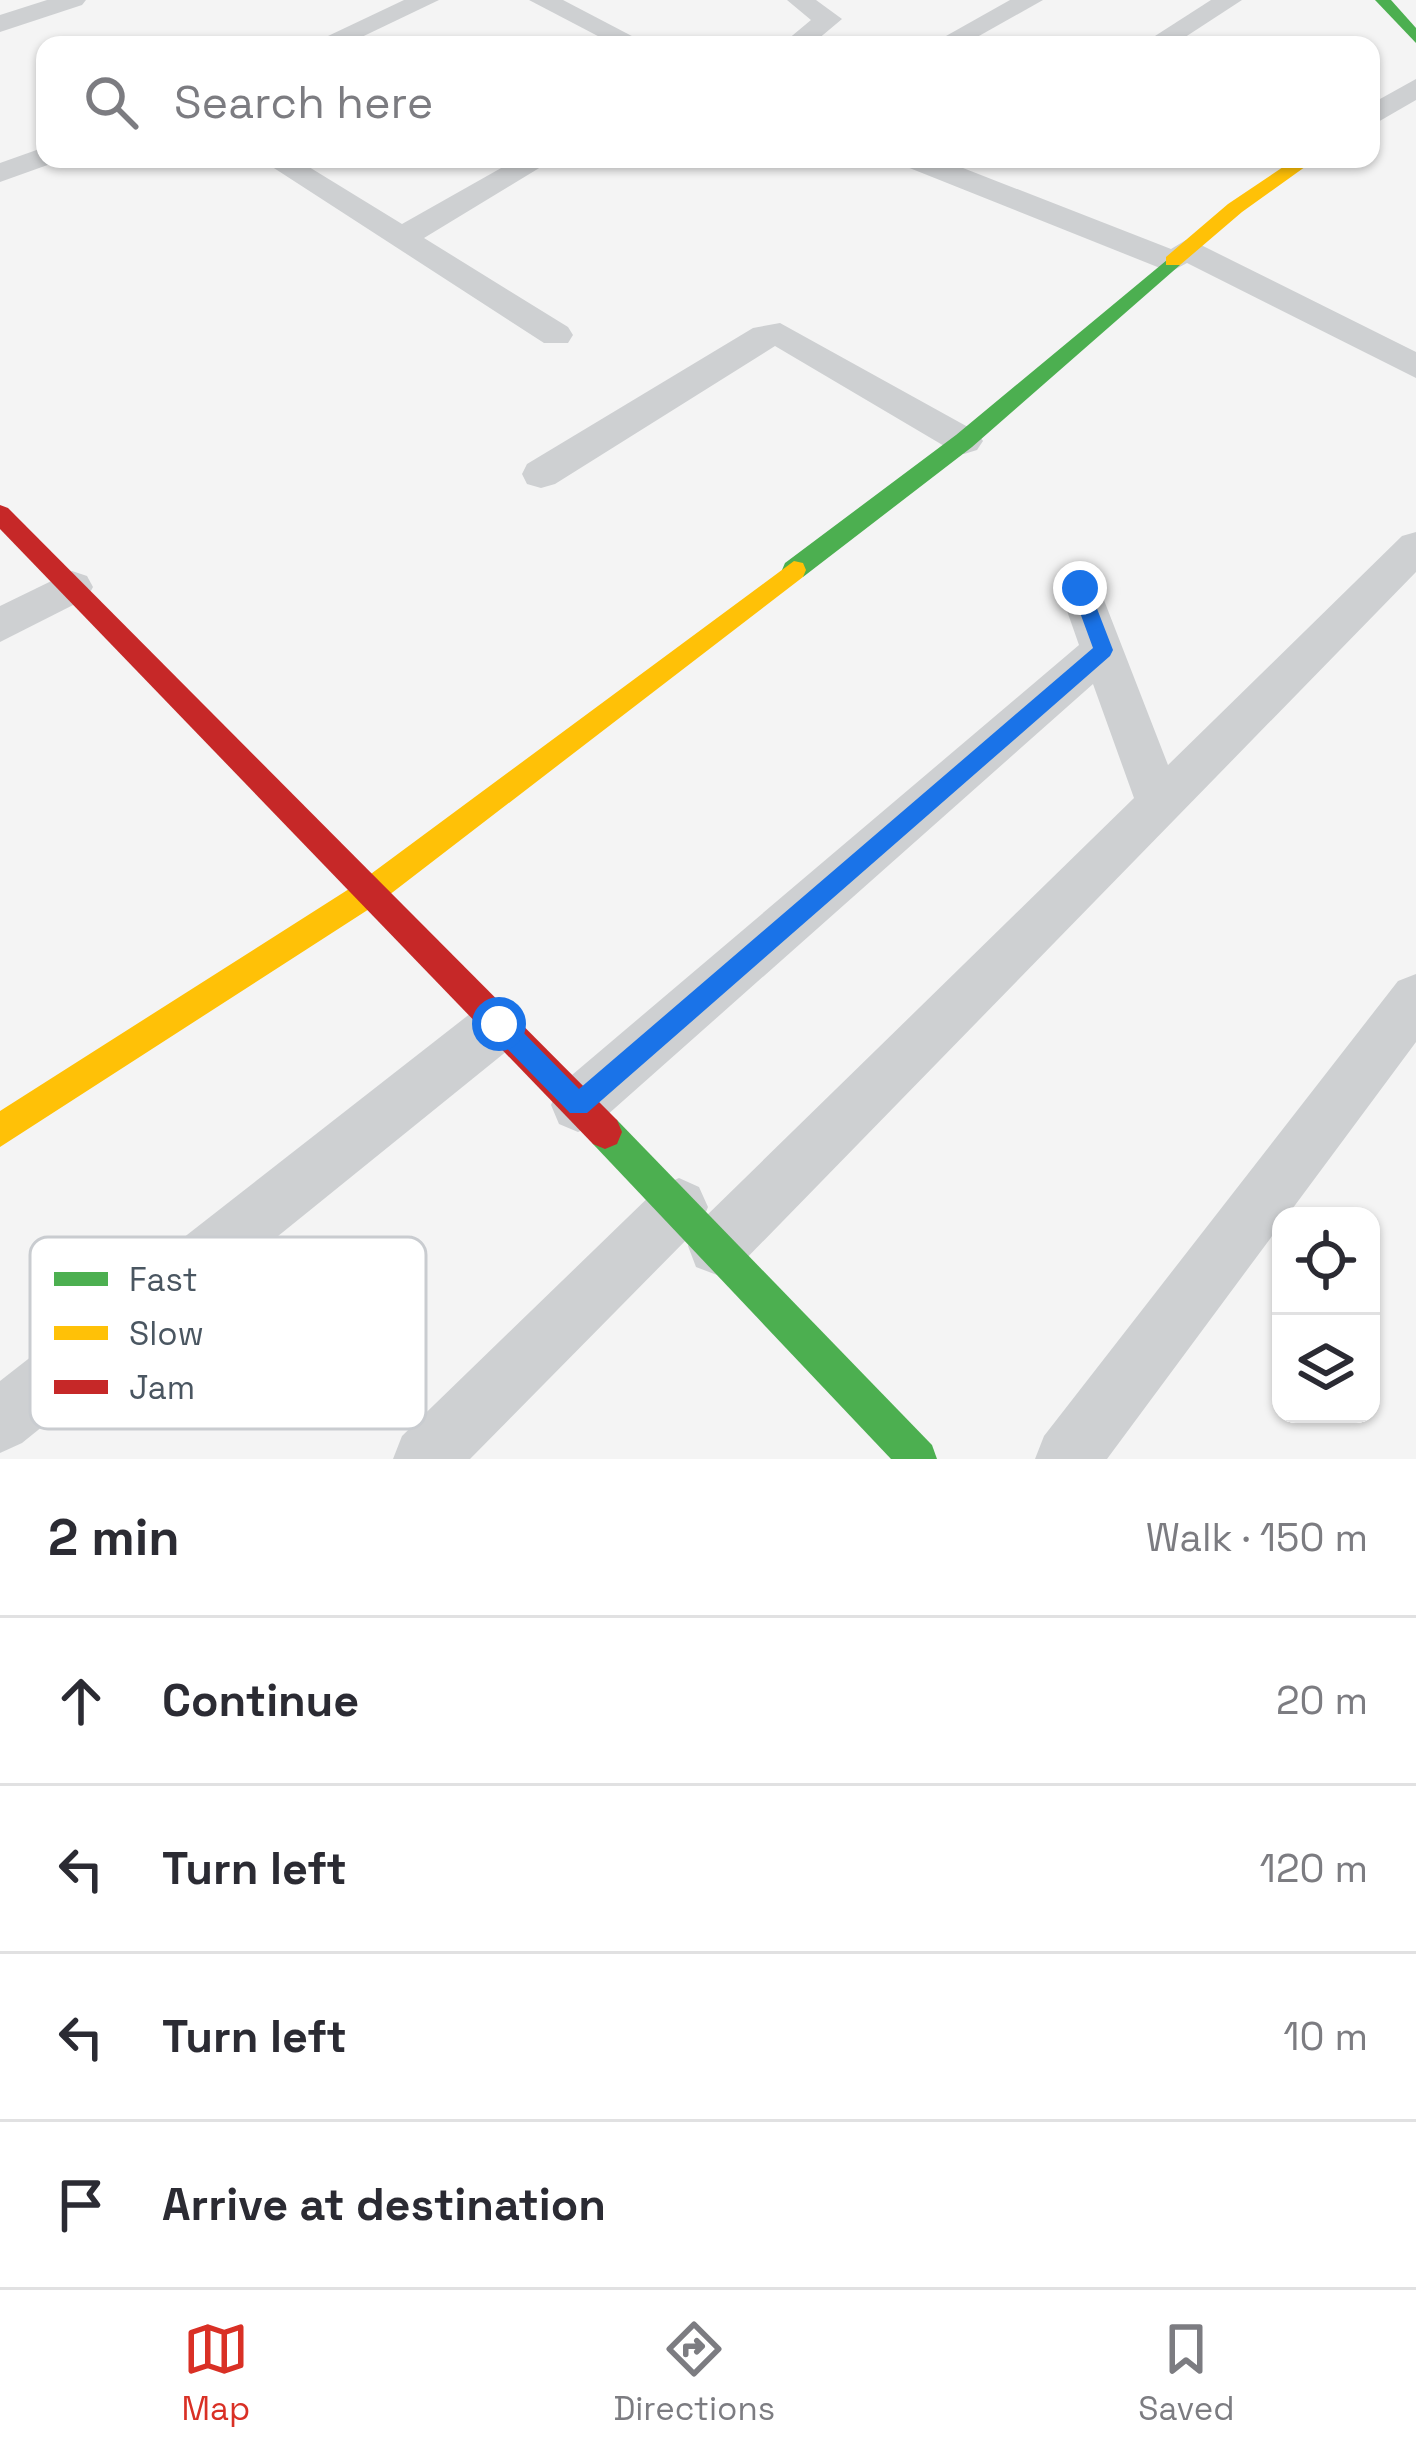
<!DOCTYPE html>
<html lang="en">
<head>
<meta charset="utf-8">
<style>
  :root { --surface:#fff; --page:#f2f2f3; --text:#2b2b33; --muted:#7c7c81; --line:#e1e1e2; --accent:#d93025 }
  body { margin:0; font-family:"Space Grotesk",sans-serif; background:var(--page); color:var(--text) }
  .controls { position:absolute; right:36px; bottom:36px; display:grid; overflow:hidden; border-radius:24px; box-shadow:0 3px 9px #0004 }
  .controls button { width:108px; height:108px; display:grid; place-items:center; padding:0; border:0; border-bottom:3px solid var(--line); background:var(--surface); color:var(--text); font:60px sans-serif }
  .stop { position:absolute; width:36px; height:36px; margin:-27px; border:9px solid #1a73e8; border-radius:50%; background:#fff }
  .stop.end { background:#1a73e8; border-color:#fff; box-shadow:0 3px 12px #0008 }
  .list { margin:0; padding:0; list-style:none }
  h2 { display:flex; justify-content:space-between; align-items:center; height:156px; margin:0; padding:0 48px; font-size:51px }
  h2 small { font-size:39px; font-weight:400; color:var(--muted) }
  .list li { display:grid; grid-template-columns:78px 1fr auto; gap:36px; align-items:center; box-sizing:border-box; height:168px; padding:0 48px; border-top:3px solid var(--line) }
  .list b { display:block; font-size:45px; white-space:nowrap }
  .list em { font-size:39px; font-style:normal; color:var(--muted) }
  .icon { flex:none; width:66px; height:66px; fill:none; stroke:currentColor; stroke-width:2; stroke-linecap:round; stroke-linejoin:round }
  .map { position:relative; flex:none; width:1416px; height:1459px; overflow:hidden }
  .search { position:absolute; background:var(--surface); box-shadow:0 3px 9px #0004; left:36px; right:36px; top:36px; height:132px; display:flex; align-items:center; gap:30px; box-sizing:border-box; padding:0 42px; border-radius:24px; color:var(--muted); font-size:45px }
  .sheet { height:828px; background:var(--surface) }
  nav { display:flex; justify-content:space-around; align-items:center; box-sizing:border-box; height:168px; border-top:3px solid var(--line); background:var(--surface); font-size:33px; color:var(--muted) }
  nav a { display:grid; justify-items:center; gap:6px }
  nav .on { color:var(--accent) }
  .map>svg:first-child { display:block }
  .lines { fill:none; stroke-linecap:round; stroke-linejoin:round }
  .street { fill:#ced0d2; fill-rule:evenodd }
  .fast { fill:#4caf50; fill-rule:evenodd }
  .slow { fill:#ffc107; fill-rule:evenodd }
  .jam { fill:#c62828; fill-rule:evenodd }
  .route { fill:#1a73e8 }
  .key { fill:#fff; stroke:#c9ccd0; stroke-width:3 }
  .key-label { font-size:33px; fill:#4a5661 }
</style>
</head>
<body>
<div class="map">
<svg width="1416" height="1459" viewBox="0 0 1416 1459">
  <rect width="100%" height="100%" fill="#f4f4f4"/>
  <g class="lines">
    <g class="street">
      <polygon points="47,0 86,0 82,5 0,32 0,15"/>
      <polygon points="404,0 439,0 345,45 309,45"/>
      <polygon points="529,0 563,0 649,45 615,45"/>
      <polygon points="787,0 816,0 842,19 811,45 781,45 811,20"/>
      <polygon points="1010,0 1043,0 963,45 930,45"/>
      <polygon points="1211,0 1242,0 1173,45 1141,45"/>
      <polygon points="1416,79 1416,100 1371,126 1371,104"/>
      <polygon points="45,147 45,159 58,159 56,162 0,182 0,163"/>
      <polygon points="260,159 296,159 402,224 517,159 554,159 424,238 568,327 573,335 568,343 544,343"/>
      <polygon points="898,159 940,159 1171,249 1186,240 1197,243 1416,352 1416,378 1187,263 1172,271 1160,268 902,165"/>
      <polygon points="780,323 977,432 983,441 977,450 964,454 951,450 775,346 555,484 541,488 527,484 522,474 527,464 753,328"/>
      <polygon points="1416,532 1416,572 738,1267 717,1275 696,1267 688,1246 692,1234 470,1459 393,1459 402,1436 659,1187 679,1178 699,1187 708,1207 703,1219 1134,798 1093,684 597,1124 578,1132 559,1124 551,1105 559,1086 1079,645 1059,588 1065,577 1080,572 1095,577 1168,765 1402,536"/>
      <polygon points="72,571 87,576 93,587 87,598 0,642 0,606"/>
      <polygon points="1416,974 1416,1042 1287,1216 1281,1216 1281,1224 1107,1459 1035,1459 1044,1436 1398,981"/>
      <polygon points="499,998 518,1006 525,1024 518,1042 22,1443 0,1453 0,1381 480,1006"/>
    </g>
    <g class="fast">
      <polygon points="1375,0 1391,0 1416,28 1416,43"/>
      <polygon points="1173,255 1180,257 1180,265 972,447 803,577 785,577 782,570 785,563 956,435"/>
      <polygon points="605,1115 617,1120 932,1445 937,1459 891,1459 593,1144 588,1132 593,1120"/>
    </g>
    <g class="slow">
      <polygon points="1295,159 1316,159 1242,212 1180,265 1166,265 1166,257 1228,204"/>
      <polygon points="794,561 803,563 806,570 803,577 380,902 0,1147 0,1111 360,882"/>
    </g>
    <polygon class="jam" points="0,505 8,508 617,1120 622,1132 617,1144 605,1149 593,1144 0,529"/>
  </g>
  <polygon class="route" points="1080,581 1089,588 1113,650 1110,656 587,1113 570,1113 491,1032 491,1016 507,1016 579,1089 1093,648 1071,588"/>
  <rect x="30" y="1237" width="396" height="192" rx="18" class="key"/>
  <rect x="54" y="1272" width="54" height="14" fill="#4caf50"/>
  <rect x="54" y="1326" width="54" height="14" fill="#ffc107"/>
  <rect x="54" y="1380" width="54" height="14" fill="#c62828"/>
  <g class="key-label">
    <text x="129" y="1291">Fast</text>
    <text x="129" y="1345">Slow</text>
    <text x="129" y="1399">Jam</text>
  </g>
</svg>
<div class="controls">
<button><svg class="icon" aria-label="locate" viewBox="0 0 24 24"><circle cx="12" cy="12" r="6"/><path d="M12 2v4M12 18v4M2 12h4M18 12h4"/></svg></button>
<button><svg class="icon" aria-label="layers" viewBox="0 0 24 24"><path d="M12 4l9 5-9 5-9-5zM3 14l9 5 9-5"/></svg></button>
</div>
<div class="stop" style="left:499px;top:1024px"></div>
<div class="stop end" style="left:1080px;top:588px"></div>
<div class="search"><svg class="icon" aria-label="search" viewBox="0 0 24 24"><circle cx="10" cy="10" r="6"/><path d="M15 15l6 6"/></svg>Search here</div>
</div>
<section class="sheet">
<h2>2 min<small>Walk · 150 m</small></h2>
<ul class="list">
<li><svg class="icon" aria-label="ahead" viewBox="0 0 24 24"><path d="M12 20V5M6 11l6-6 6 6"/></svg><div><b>Continue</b></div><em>20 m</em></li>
<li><svg class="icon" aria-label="left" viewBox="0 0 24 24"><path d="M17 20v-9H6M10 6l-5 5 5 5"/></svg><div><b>Turn left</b></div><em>120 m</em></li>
<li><svg class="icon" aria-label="left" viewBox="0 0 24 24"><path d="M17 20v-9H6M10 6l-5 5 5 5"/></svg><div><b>Turn left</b></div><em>10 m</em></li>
<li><svg class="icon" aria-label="arrive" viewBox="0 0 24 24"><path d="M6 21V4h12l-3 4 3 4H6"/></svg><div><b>Arrive at destination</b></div></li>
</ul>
</section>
<nav>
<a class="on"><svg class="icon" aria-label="map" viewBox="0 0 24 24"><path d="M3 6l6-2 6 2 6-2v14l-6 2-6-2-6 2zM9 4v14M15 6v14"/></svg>Map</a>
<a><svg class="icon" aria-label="directions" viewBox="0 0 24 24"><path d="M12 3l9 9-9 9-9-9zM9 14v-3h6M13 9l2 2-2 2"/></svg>Directions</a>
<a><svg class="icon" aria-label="saved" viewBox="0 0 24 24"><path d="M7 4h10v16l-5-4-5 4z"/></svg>Saved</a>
</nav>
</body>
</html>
